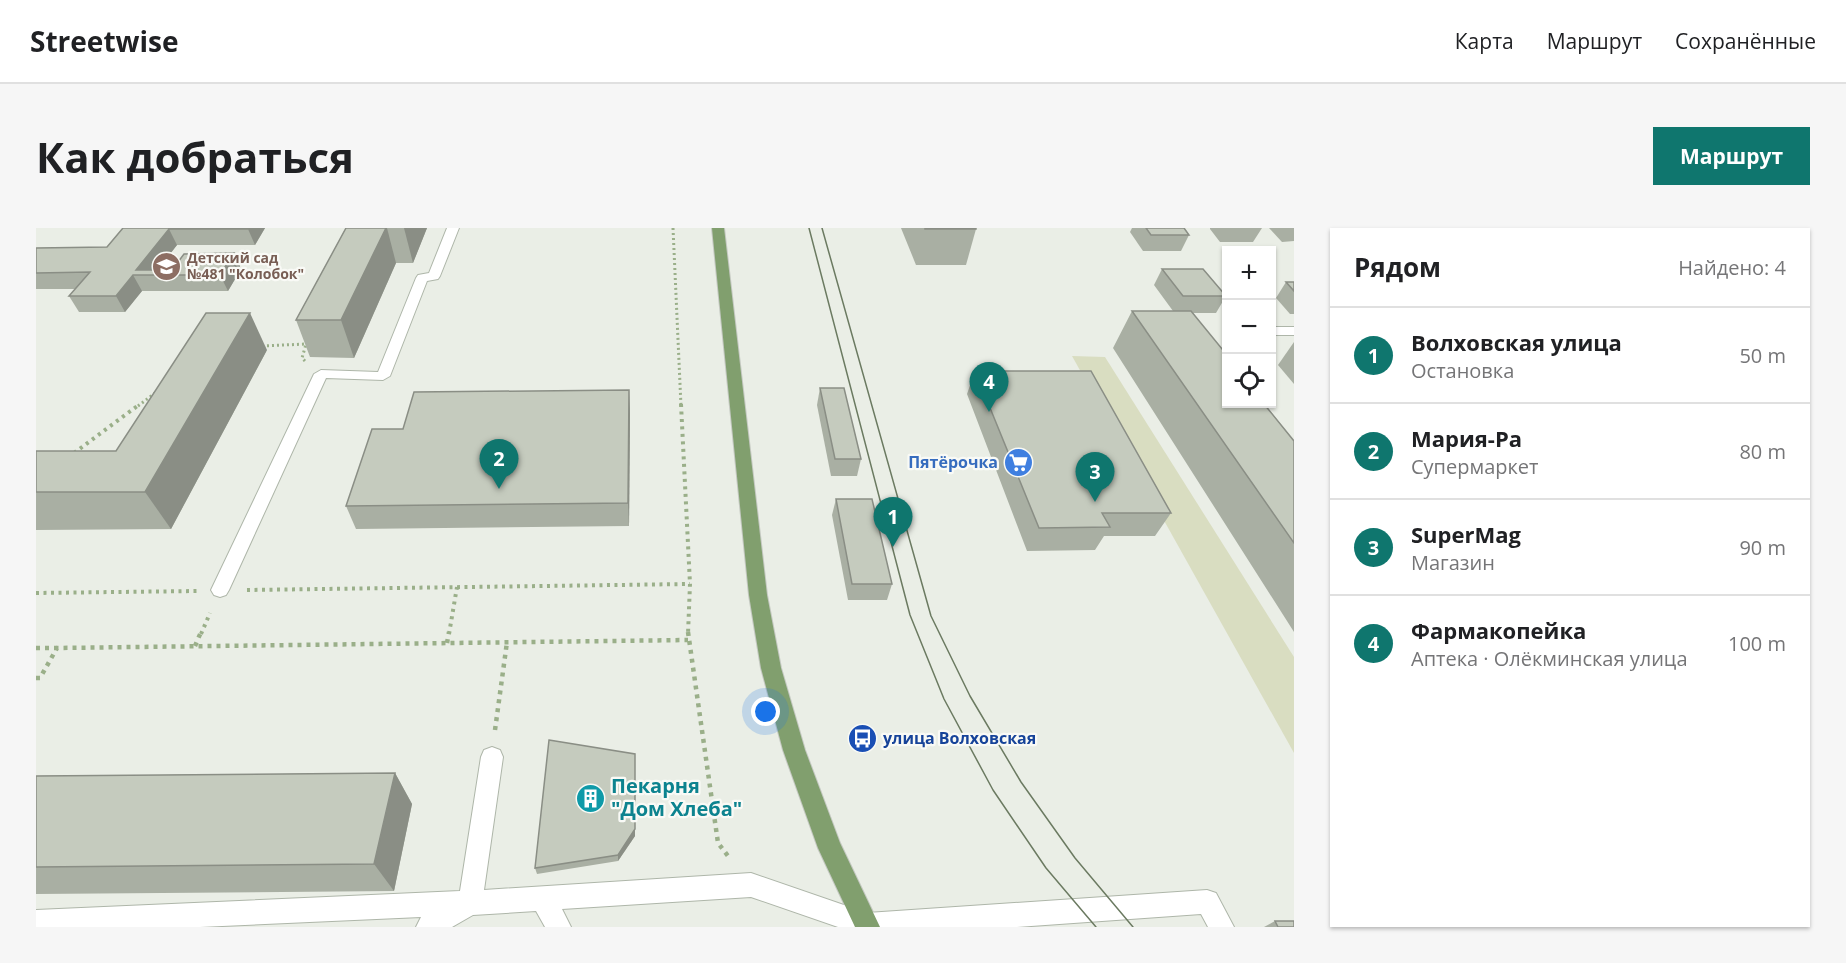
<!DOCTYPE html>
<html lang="ru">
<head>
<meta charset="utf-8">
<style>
  :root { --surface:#fff; --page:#f6f6f6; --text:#202124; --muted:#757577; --line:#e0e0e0; --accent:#0f766e }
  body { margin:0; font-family:"Open Sans",sans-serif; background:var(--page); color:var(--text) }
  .controls { position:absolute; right:18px; top:18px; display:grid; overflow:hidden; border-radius:0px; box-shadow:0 2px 4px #0004 }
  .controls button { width:54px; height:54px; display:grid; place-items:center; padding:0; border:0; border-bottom:2px solid var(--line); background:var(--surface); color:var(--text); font:30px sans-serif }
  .you { position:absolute; left:730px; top:484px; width:21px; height:21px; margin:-15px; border:4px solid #fff; border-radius:50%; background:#1a73e8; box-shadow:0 0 0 9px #1a73e833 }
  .badge { display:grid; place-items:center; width:39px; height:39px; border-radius:50%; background:var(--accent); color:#fff; font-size:20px; font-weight:700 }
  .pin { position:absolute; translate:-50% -50px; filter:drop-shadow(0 2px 3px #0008) }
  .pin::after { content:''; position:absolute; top:32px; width:21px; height:18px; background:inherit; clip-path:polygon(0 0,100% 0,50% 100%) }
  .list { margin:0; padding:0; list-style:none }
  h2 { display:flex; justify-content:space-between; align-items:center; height:78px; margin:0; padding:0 24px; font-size:26px }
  h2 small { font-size:20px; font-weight:400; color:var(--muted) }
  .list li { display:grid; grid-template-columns:39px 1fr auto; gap:18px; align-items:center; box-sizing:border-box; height:96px; padding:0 24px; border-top:2px solid var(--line) }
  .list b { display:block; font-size:22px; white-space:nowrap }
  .list p { margin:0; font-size:20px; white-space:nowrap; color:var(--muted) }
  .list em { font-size:20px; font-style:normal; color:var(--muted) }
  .icon { flex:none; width:33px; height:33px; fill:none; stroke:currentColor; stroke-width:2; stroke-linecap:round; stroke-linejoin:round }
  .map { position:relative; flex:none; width:1258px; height:699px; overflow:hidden; border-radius:0px }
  header { display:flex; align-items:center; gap:36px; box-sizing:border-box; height:84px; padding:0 30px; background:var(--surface); border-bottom:2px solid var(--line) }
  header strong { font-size:28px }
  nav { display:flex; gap:33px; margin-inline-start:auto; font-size:21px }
  .intro { display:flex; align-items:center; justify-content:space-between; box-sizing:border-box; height:144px; padding:0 36px }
  h1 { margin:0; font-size:42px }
  .button { padding:15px 27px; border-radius:0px; background:var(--accent); color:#fff; font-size:21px; font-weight:700 }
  main { display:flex; gap:36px; padding:0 36px }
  aside { flex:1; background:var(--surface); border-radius:0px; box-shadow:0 2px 4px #0004 }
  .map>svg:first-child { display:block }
  .green { fill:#d9ddc1 }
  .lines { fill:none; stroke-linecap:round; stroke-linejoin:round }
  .minor-casing { stroke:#aeb6a9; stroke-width:2 }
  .major-casing { stroke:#c5c9c2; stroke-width:2 }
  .path-far2 { stroke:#9aaf89; stroke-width:3; stroke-dasharray:2 3; stroke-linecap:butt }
  .path-far1 { stroke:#9aaf89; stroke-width:4; stroke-dasharray:3 4.5; stroke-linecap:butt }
  .path { stroke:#9aaf89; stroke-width:4.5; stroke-dasharray:4 5; stroke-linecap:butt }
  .minor { fill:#fff; fill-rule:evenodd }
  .major { fill:#819f6e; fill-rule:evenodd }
  .tram { stroke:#6b7a61; stroke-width:1.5 }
  .wall { fill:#a9afa3 }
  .shaded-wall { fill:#8a8e85 }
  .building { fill:#c5cbbe; stroke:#8a8e85; stroke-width:1.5 }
  .labels { text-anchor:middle; stroke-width:4.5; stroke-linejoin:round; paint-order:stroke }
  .far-education-label { font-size:14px; font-weight:bold; fill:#785e54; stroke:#f9faf6; text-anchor:start }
  .shop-label { font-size:16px; font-weight:bold; fill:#366cbe; stroke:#f9faf6; text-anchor:end }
  .transit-label { font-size:16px; font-weight:bold; fill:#164399; stroke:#f9faf6; text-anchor:start }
  .near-culture-label { font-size:20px; font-weight:bold; fill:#0d838f; stroke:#f9faf6; text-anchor:start }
</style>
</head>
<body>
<header>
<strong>Streetwise</strong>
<nav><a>Карта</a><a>Маршрут</a><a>Сохранённые</a></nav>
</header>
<div class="intro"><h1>Как добраться</h1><a class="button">Маршрут</a></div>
<main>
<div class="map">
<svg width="1258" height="699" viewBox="0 0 1258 699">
  <rect width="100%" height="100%" fill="#eaeee6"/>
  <polygon class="green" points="1036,128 1069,129 1258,429 1258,525"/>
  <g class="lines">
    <defs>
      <g id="minor">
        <polygon points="411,0 423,0 404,48 402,51 391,53 354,148 347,152 290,150 193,362 190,367 184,369 178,367 175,362 278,146 285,142 342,144 380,50 382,47 393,45"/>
        <rect x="1236" y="99" width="22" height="8"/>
        <polygon points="456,519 464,522 467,529 448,662 715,645 831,685 1171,662 1180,665 1198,699 1172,699 1165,686 981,699 802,699 715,669 526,681 535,699 509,699 500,683 437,687 416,699 380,699 385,689 164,699 0,699 0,682 424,663 445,529 448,522"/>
      </g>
      <polygon id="major" points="676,0 688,0 731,367 745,440 769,522 804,615 844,699 819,699 782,620 747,522 725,440 713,367"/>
    </defs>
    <use href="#minor" class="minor-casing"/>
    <use href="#major" class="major-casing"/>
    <g class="path-far2">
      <polyline points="637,0 645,178"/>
      <polyline points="226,118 270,116"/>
      <polyline points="269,133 266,130 270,116"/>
      <polyline points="102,178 119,165"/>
    </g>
    <g class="path-far1">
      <polyline points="645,176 654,356 652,406"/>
      <polyline points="38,225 104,176"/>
      <polyline points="211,362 654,356"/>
      <polyline points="0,365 161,363"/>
      <polyline points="165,406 174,385"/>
      <polyline points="413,406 421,359"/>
    </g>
    <g class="path">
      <polyline points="652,404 682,615 692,628"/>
      <polyline points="411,415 413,404"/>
      <polyline points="159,418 165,404"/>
      <polyline points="0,420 21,420"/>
      <polyline points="0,450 4,450 21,420 652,412"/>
      <polyline points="459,502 471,414"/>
    </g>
    <use href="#minor" class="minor"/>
    <use href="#major" class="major"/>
    <g class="tram">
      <polyline points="773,0 874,387 908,471 957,562 1010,640 1060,699"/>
      <polyline points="786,0 895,388 934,468 985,554 1039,630 1097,699"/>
    </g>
  </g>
  <g class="wall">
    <polygon points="87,0 229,0 219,17 141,17 121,42 136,42 198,25 205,41 192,63 106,63 89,84 43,84 33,68 39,61 0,61 0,20 71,19"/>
    <polygon points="310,0 391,0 377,35 360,35 318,130 274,129 260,92"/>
    <polygon points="865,0 940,0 940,1 930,37 880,37"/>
    <polygon points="1096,0 1148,0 1153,7 1145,23 1107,23 1094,4"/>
    <polygon points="1174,0 1226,0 1217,14 1184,14 1174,1"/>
    <polygon points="1233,0 1258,0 1258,13 1246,14"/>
    <polygon points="1126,41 1190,68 1180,85 1157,85 1258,213 1258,404 1077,120 1096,83 1137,83 1118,57"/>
    <polygon points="1250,54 1258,54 1258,86 1254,86 1240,70"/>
    <polygon points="1258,114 1258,156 1242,137"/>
    <polygon points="231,122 135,301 0,302 0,223 80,223"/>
    <polygon points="939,143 1135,285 1119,308 1068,308 1059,322 991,323 931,166"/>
    <polygon points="784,160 825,231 821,248 795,248 781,177"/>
    <polygon points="593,162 594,185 593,298 320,301 310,278 367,201"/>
    <polygon points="800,271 856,356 851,372 812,372 796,287"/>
    <polygon points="599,533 599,608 582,633 501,646 499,640"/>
    <polygon points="359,545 376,576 358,663 0,666 0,548"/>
    <polygon points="1239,693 1258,699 1228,699"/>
  </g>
  <g class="shaded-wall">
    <polygon points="213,0 229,0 219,17 212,1"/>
    <polygon points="350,0 351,0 360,35 318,130 305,92"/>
    <polygon points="368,0 391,0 377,35"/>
    <polygon points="133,1 141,17 118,47 100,42"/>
    <polygon points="198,25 205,41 192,63 184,47"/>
    <polygon points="97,47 106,63 89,84 80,68"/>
    <polygon points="214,85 231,122 135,301 109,264"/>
    <polygon points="593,162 594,185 593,298 592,275"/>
    <polygon points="599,526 599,608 582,633 582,627"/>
    <polygon points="359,545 376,576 358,663 338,636"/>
  </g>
  <g class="building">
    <polygon points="87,0 213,0 212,1 133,1 100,42 136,42 148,26 198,25 184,47 97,47 80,68 33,68 54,44 0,45 0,20 71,19"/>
    <polygon points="310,0 350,0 305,92 260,92"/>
    <rect x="889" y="0" width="51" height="1"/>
    <polygon points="1110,0 1148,0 1153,7 1115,7"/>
    <polygon points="1126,41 1167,41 1190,68 1147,68"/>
    <polygon points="1250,54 1258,54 1258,63"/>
    <polygon points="1096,83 1155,83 1191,127 1191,176 1228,176 1258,213 1258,315"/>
    <polygon points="170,85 214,85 109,264 0,264 0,223 80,223"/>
    <polygon points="939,143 1055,143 1135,285 1066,285 1074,299 1003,300"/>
    <polygon points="784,160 808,160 825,231 799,231"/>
    <polygon points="593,162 592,275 310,278 336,201 367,201 378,164"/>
    <polygon points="800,271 836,271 856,356 816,356"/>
    <polygon points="513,512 599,526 599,601 582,627 499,640"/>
    <polygon points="359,545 338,636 0,639 0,548"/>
    <polygon points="1239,693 1258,693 1258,699 1242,699"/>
  </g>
  <defs>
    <symbol id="school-disc" viewBox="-11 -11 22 22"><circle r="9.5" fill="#8d6e63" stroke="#f9faf6"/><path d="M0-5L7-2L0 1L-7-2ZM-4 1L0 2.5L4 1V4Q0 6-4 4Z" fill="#fff"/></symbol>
    <symbol id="supermarket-disc" viewBox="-11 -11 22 22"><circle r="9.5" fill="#3f7fe0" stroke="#f9faf6"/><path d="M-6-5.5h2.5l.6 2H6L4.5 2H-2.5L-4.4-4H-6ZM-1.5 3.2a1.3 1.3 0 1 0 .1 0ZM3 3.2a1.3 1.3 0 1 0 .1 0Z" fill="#fff"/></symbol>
    <symbol id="bus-disc" viewBox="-11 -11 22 22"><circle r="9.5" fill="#1a4fb4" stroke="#f9faf6"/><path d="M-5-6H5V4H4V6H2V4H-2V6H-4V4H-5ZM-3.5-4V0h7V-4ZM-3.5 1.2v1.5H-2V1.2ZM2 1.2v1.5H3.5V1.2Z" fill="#fff"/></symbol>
    <symbol id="building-disc" viewBox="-11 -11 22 22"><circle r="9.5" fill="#0f9aa8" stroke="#f9faf6"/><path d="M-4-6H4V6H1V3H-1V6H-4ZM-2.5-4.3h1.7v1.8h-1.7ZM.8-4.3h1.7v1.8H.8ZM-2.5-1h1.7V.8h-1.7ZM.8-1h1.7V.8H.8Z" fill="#fff"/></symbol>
  </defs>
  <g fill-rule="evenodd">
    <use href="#school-disc" x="114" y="22" width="33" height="33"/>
    <use href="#supermarket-disc" x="966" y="218" width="33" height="33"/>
    <use href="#bus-disc" x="810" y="494" width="33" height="33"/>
    <use href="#building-disc" x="538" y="554" width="33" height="33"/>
  </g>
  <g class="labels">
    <g class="far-education-label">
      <text x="151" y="35">Детский сад<tspan x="151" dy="16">№481 "Колобок"</tspan></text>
    </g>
    <g class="shop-label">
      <text x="962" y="240">Пятёрочка</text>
    </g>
    <g class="transit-label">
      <text x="847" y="516">улица Волховская</text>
    </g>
    <g class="near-culture-label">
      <text x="575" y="565">Пекарня<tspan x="575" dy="23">"Дом Хлеба"</tspan></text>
    </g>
  </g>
</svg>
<div class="controls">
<button>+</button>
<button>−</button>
<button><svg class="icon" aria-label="locate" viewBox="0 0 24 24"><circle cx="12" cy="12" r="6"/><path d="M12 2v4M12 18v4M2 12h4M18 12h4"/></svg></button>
</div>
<div class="you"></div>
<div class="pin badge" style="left:857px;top:319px">1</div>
<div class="pin badge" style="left:463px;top:261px">2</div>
<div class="pin badge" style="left:1059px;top:274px">3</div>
<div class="pin badge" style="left:953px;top:184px">4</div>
</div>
<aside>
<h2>Рядом<small>Найдено: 4</small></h2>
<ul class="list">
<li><span class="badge">1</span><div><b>Волховская улица</b><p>Остановка</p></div><em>50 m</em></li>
<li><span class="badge">2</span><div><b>Мария-Ра</b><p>Супермаркет</p></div><em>80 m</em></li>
<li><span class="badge">3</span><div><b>SuperMag</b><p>Магазин</p></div><em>90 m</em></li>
<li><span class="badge">4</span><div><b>Фармакопейка</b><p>Аптека · Олёкминская улица</p></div><em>100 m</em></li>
</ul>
</aside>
</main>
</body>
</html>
